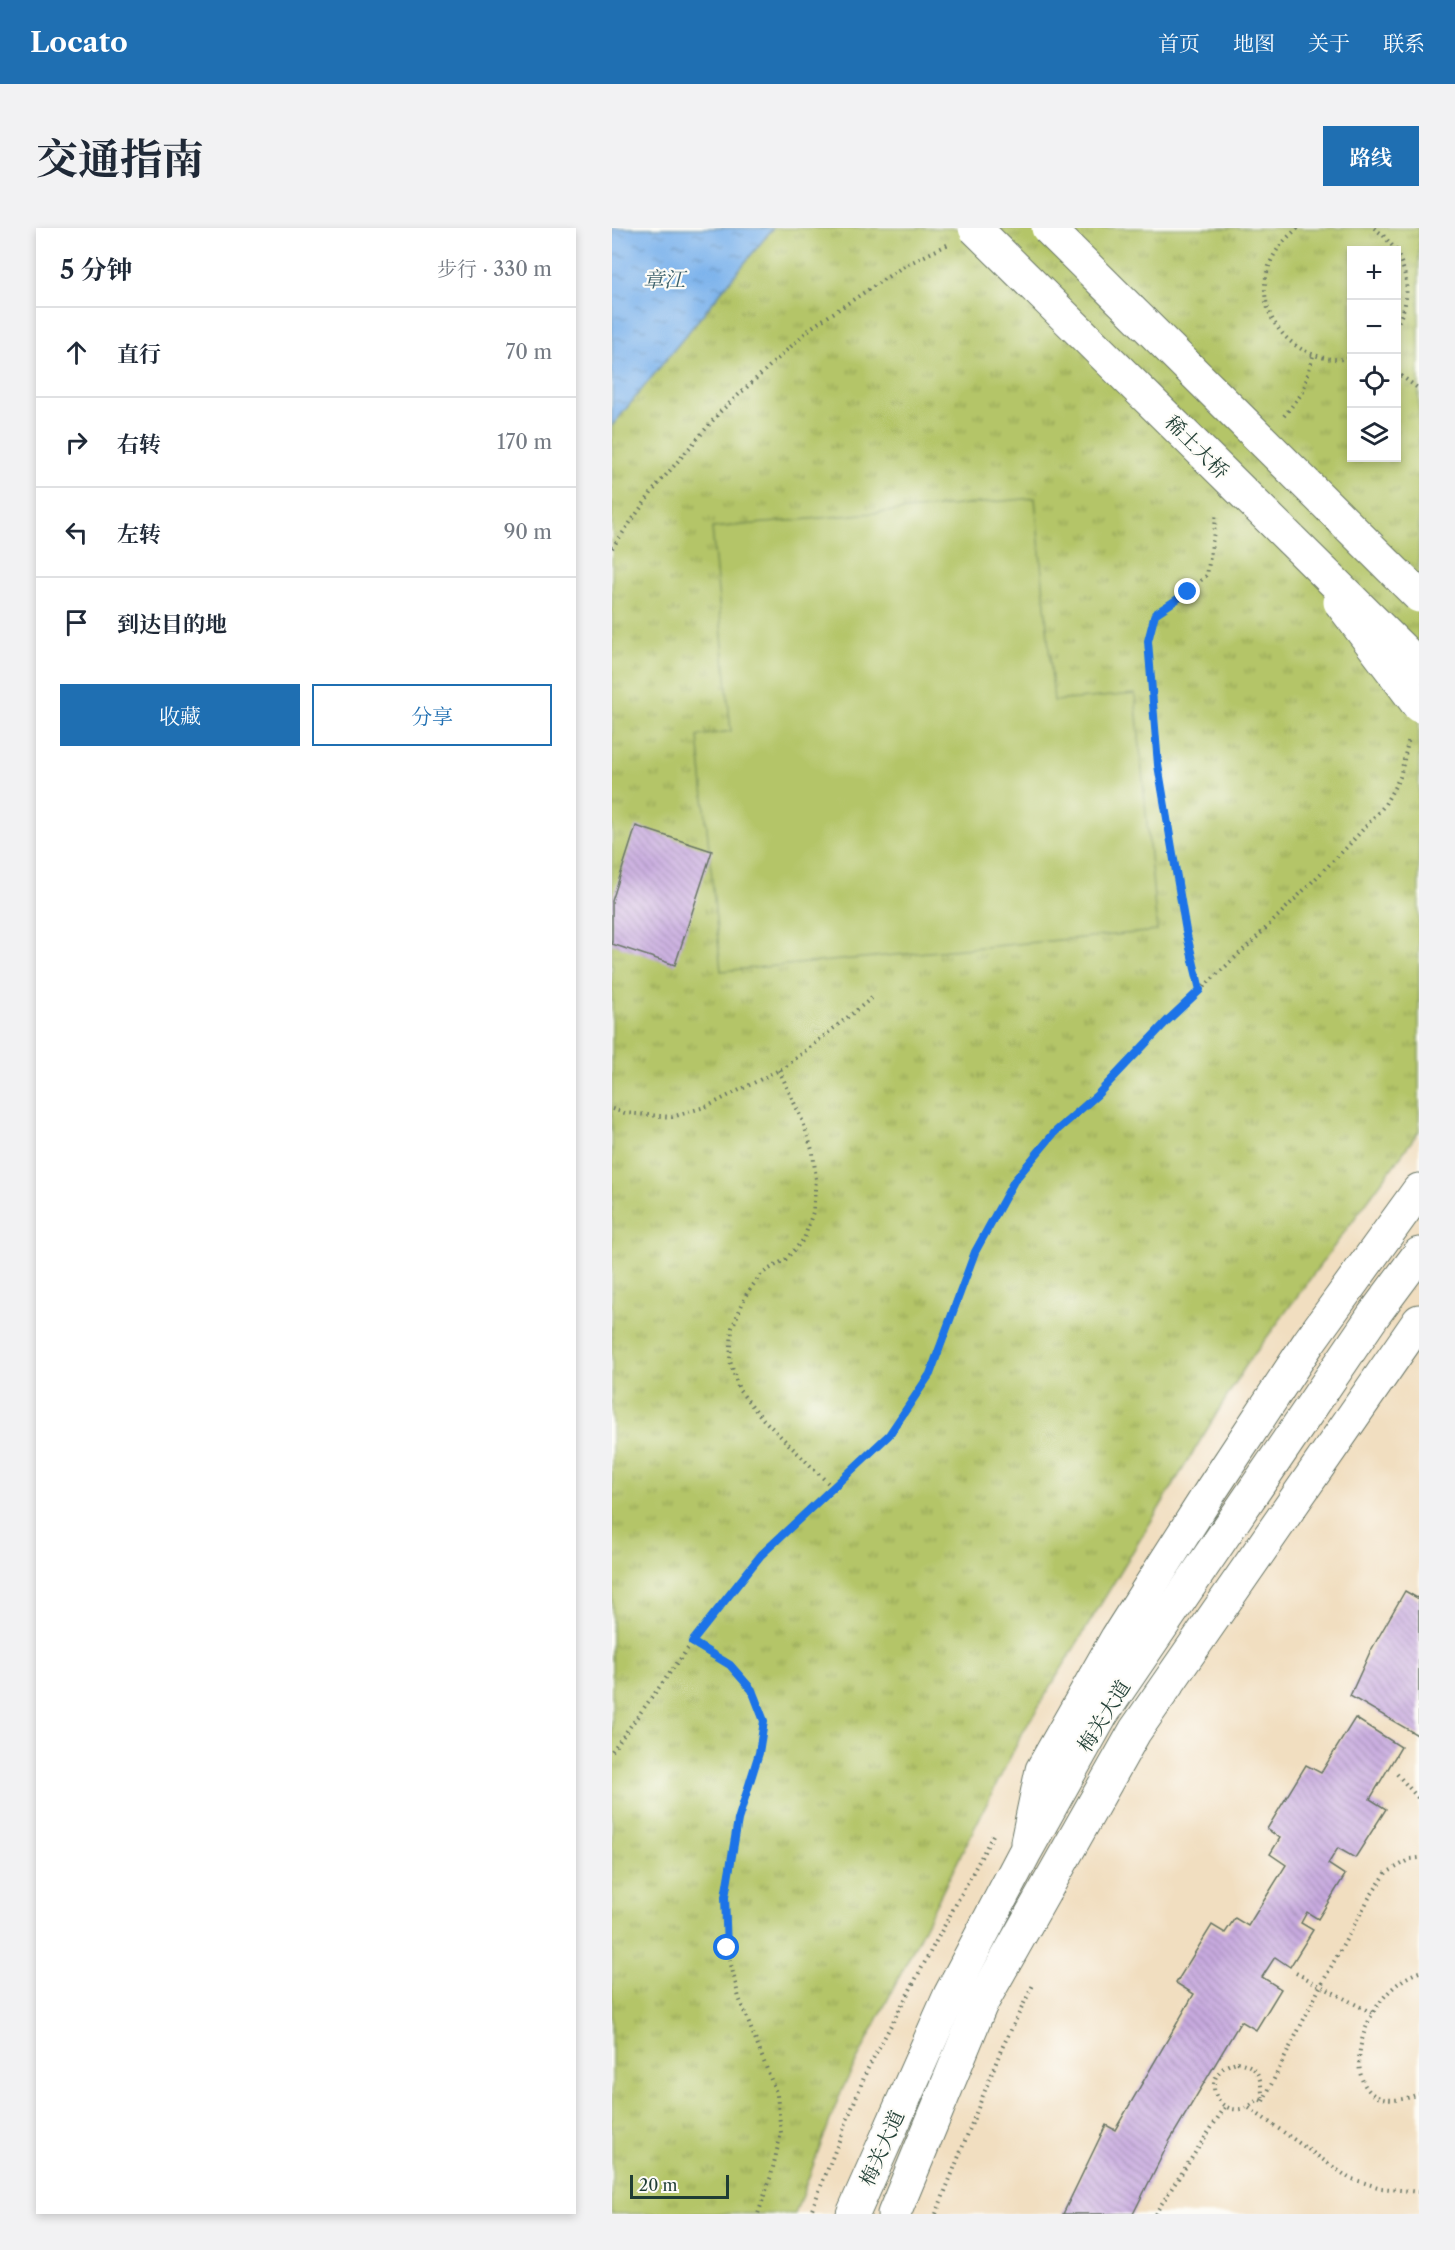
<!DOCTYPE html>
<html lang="zh">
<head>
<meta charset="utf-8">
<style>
  :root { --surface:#fff; --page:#f2f2f3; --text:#1f2937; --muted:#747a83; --line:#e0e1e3; --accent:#1f6fb2 }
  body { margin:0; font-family:"Libre Caslon Text","Noto Serif SC",serif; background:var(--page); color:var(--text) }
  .controls { position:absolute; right:18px; top:18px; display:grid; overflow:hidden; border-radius:0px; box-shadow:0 3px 9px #0003 }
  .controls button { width:54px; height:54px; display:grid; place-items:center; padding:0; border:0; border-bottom:2px solid var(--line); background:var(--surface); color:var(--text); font:30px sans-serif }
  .scale { position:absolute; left:18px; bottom:15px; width:99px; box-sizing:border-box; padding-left:6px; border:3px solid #1f3d34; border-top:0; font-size:16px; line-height:21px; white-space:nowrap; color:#1f3d34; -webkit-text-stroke:4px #fdfcf7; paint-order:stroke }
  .stop { position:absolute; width:18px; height:18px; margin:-14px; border:4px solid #1a73e8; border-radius:50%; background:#fff }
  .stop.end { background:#1a73e8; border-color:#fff; box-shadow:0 2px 6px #0008 }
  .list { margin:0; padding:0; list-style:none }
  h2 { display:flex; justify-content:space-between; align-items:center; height:78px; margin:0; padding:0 24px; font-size:26px }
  h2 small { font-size:20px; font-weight:400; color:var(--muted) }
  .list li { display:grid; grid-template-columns:39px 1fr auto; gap:18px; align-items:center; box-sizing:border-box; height:90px; padding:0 24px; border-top:2px solid var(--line) }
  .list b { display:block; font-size:22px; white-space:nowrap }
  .list em { font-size:20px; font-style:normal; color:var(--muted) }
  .actions { display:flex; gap:12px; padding:18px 24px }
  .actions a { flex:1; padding:14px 0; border:2px solid var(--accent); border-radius:0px; text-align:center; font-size:21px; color:var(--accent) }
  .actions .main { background:var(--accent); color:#fff }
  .icon { flex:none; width:33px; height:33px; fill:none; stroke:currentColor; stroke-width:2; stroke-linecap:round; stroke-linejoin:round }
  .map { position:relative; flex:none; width:807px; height:1986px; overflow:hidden; border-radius:0px }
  header { display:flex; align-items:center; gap:36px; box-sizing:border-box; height:84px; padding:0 30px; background:var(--accent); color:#fff }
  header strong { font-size:28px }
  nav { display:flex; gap:33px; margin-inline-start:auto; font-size:21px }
  .intro { display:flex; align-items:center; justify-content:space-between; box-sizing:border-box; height:144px; padding:0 36px }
  h1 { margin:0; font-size:42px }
  .button { padding:15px 27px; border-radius:0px; background:var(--accent); color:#fff; font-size:21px; font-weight:700 }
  main { display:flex; gap:36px; padding:0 36px }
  aside { flex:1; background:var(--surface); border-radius:0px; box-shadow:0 3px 9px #0003 }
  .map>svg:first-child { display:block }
  .grass { fill:url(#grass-tufts); stroke:#6a814e; stroke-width:1.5; fill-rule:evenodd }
  .pitch { fill:#b4c568; stroke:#6a814e; stroke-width:1.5 }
  .water { fill:url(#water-ripples); stroke:#4e7890; stroke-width:1.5 }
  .building { fill:url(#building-back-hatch) }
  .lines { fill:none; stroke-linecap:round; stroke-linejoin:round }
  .tertiary-casing { stroke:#687565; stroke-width:35 }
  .secondary-casing { stroke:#687565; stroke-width:35 }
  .path { stroke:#687565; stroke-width:4; stroke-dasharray:1.5 4.5; stroke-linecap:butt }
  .tertiary { stroke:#fff; stroke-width:33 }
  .secondary { stroke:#fff; stroke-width:33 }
  .tertiary-bridge-casing { stroke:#687565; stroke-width:35; stroke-linecap:butt }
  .secondary-bridge-casing { stroke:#687565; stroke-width:35; stroke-linecap:butt }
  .tertiary-bridge { stroke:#fff; stroke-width:33 }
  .secondary-bridge { stroke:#fff; stroke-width:33 }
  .route { stroke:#1a73e8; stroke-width:8 }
  .labels { text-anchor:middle; stroke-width:4.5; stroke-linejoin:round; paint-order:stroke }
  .street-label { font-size:20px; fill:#1f3d34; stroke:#fdfcf7 }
  .water-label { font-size:21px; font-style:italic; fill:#3b606b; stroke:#fdfcf7 }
</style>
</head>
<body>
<header>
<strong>Locato</strong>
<nav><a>首页</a><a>地图</a><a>关于</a><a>联系</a></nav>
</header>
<div class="intro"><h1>交通指南</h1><a class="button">路线</a></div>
<main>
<aside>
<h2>5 分钟<small>步行 · 330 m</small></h2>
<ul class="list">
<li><svg class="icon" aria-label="ahead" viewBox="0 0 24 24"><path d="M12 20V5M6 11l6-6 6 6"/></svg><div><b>直行</b></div><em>70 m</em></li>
<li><svg class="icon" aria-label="right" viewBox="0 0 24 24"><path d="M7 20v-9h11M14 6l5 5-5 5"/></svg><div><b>右转</b></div><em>170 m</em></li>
<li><svg class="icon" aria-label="left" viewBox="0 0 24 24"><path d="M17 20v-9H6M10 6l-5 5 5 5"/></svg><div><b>左转</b></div><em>90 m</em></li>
<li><svg class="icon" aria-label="arrive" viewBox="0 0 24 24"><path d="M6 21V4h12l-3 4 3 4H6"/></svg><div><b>到达目的地</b></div></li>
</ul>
<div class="actions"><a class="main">收藏</a><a>分享</a></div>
</aside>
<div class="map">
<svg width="807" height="1986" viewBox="0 0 807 1986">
  <defs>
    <pattern id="grass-tufts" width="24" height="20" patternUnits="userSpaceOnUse" patternTransform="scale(1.5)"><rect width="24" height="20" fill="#b4c568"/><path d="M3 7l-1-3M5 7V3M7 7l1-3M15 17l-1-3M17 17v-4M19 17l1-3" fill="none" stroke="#92a156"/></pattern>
    <pattern id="water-ripples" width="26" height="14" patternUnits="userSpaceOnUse" patternTransform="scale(1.5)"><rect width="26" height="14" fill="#7db3ec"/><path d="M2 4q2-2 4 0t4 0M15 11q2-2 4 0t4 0" fill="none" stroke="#6693c0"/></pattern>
    <pattern id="building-back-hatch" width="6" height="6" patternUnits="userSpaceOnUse" patternTransform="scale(1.5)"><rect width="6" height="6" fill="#c8aadf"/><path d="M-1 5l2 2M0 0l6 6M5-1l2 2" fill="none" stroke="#a28cb6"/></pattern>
  </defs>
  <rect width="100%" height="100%" fill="#fdfcf7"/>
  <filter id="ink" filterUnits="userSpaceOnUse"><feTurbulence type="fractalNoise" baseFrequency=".0167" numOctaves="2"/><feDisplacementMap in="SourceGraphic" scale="12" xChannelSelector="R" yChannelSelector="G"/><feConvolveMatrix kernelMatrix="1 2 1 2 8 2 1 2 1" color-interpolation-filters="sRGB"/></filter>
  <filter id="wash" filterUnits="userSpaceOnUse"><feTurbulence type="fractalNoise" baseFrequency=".008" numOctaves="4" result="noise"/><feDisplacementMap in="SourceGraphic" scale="24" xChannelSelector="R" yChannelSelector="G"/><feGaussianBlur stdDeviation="1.35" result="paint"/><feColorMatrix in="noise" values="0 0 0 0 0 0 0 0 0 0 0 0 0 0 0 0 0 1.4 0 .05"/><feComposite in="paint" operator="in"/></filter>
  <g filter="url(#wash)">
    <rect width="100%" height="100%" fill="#f1dec0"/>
    <path class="grass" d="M161,0H807V903L633,1139L411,1504L228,1866L183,1986H0V198ZM740,22H784V230H740Z"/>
    <polygon class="pitch" points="423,270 442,473 523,466 545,703 109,743 86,508 119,503 100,300"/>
    <polygon class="water" points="0,0 161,0 0,198"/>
    <g id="blocks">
      <g class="building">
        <polygon points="24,598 100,623 63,737 0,716 0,673"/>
        <polygon points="793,1363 807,1371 807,1508 738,1468 758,1424"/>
        <polygon points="743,1490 789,1519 758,1571 774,1581 743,1630 726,1620 716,1636 733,1647 706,1691 695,1684 689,1695 701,1702 678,1739 663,1729 650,1749 669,1761 644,1802 629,1793 558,1912 521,1986 451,1986 494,1897 503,1902 582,1766 564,1755 600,1697 613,1705 623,1690 636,1698 674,1637 658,1626 668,1610 655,1601 694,1537 709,1545"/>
      </g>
    </g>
  </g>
  <g filter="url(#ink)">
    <use href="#blocks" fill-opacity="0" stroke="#687565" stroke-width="1.5"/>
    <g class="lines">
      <defs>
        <polyline id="tertiary" points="415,1614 430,1542 505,1410 600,1261 697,1114 807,962"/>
        <g id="secondary">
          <polyline points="241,1986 338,1767 412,1626 490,1486 761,1088 807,1026"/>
          <polyline points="282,1986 368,1778 523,1503 807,1093"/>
        </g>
      </defs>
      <use href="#tertiary" class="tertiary-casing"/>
      <use href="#secondary" class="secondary-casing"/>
      <g class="path">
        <path d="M686,0C670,13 658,28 654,49C645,98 693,139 740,130"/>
        <polyline points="762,0 771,7 784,22"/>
        <path d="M784,23C797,49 799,72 784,98"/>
        <polyline points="784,144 807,161"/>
        <polyline points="672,188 691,164 701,128"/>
        <polyline points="0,320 43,260 109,183 200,99 292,38 337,16"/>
        <polyline points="588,762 574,703 546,537 536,413 543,386 576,364 595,347 605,285"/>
        <polyline points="167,842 191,894 201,925 204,951 201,984 192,1011 174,1031 149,1046 134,1067 120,1100 118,1133 127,1162 151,1191 220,1259"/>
        <polyline points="0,881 13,885 60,889 96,878 173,839 261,769"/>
        <polyline points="80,1415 118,1437 140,1462 152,1493 147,1525 126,1591 113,1669 115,1720 127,1770 165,1867 169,1905 159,1948 146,1986"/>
        <polyline points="0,1523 80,1415 149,1327 277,1207 318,1146 363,1024 402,953 443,904 485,867 555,793 643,711 736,618 772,578 788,549 797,510"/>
        <polyline points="785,1546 807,1571"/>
        <path d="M807,1744C737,1769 718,1901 807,1866"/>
        <polyline points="684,1745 760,1785"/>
        <path d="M625,1834C650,1839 648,1851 651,1873L646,1871C612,1905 578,1846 625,1834Z"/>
        <polyline points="651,1873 708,1759 757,1670 774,1645 799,1631 807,1630"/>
        <polyline points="637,1880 737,1950 769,1960 807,1964"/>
        <polyline points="198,1986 255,1842 381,1607"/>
        <polyline points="324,1986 389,1822 422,1755"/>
        <polyline points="543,1986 613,1879"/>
      </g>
      <use href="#tertiary" class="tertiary"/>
      <use href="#secondary" class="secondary"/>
      <defs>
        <polyline id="tertiary-bridge" points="728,374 807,478"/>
        <g id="secondary-bridge">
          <polyline points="363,0 807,438"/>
          <polyline points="436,0 807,368"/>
        </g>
      </defs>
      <use href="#tertiary-bridge" class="tertiary-bridge-casing"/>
      <use href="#secondary-bridge" class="secondary-bridge-casing"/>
      <use href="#tertiary-bridge" class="tertiary-bridge"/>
      <use href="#secondary-bridge" class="secondary-bridge"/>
    </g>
  </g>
  <g class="lines" filter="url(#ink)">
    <polyline class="route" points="115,1720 113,1669 126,1592 147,1525 152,1493 140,1462 118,1437 80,1414 149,1327 277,1207 318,1146 363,1024 402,953 443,904 485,867 555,793 588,762 574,703 546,537 536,413 543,386 576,364"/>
  </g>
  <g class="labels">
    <g class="street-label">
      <text transform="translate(585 219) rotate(45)" y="7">稀土大桥</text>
      <text transform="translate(492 1488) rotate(-58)" y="7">梅关大道</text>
      <text transform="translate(270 1920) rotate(-66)" y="7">梅关大道</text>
    </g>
    <g class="water-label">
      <text x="52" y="59">章江</text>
    </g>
  </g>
</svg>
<div class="controls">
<button>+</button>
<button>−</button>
<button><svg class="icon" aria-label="locate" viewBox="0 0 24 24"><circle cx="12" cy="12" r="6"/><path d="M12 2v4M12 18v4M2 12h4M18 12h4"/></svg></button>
<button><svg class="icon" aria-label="layers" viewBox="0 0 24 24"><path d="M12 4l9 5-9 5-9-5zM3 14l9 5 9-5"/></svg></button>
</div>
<div class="scale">20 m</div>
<div class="stop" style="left:115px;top:1720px"></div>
<div class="stop end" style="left:576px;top:364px"></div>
</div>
</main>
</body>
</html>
